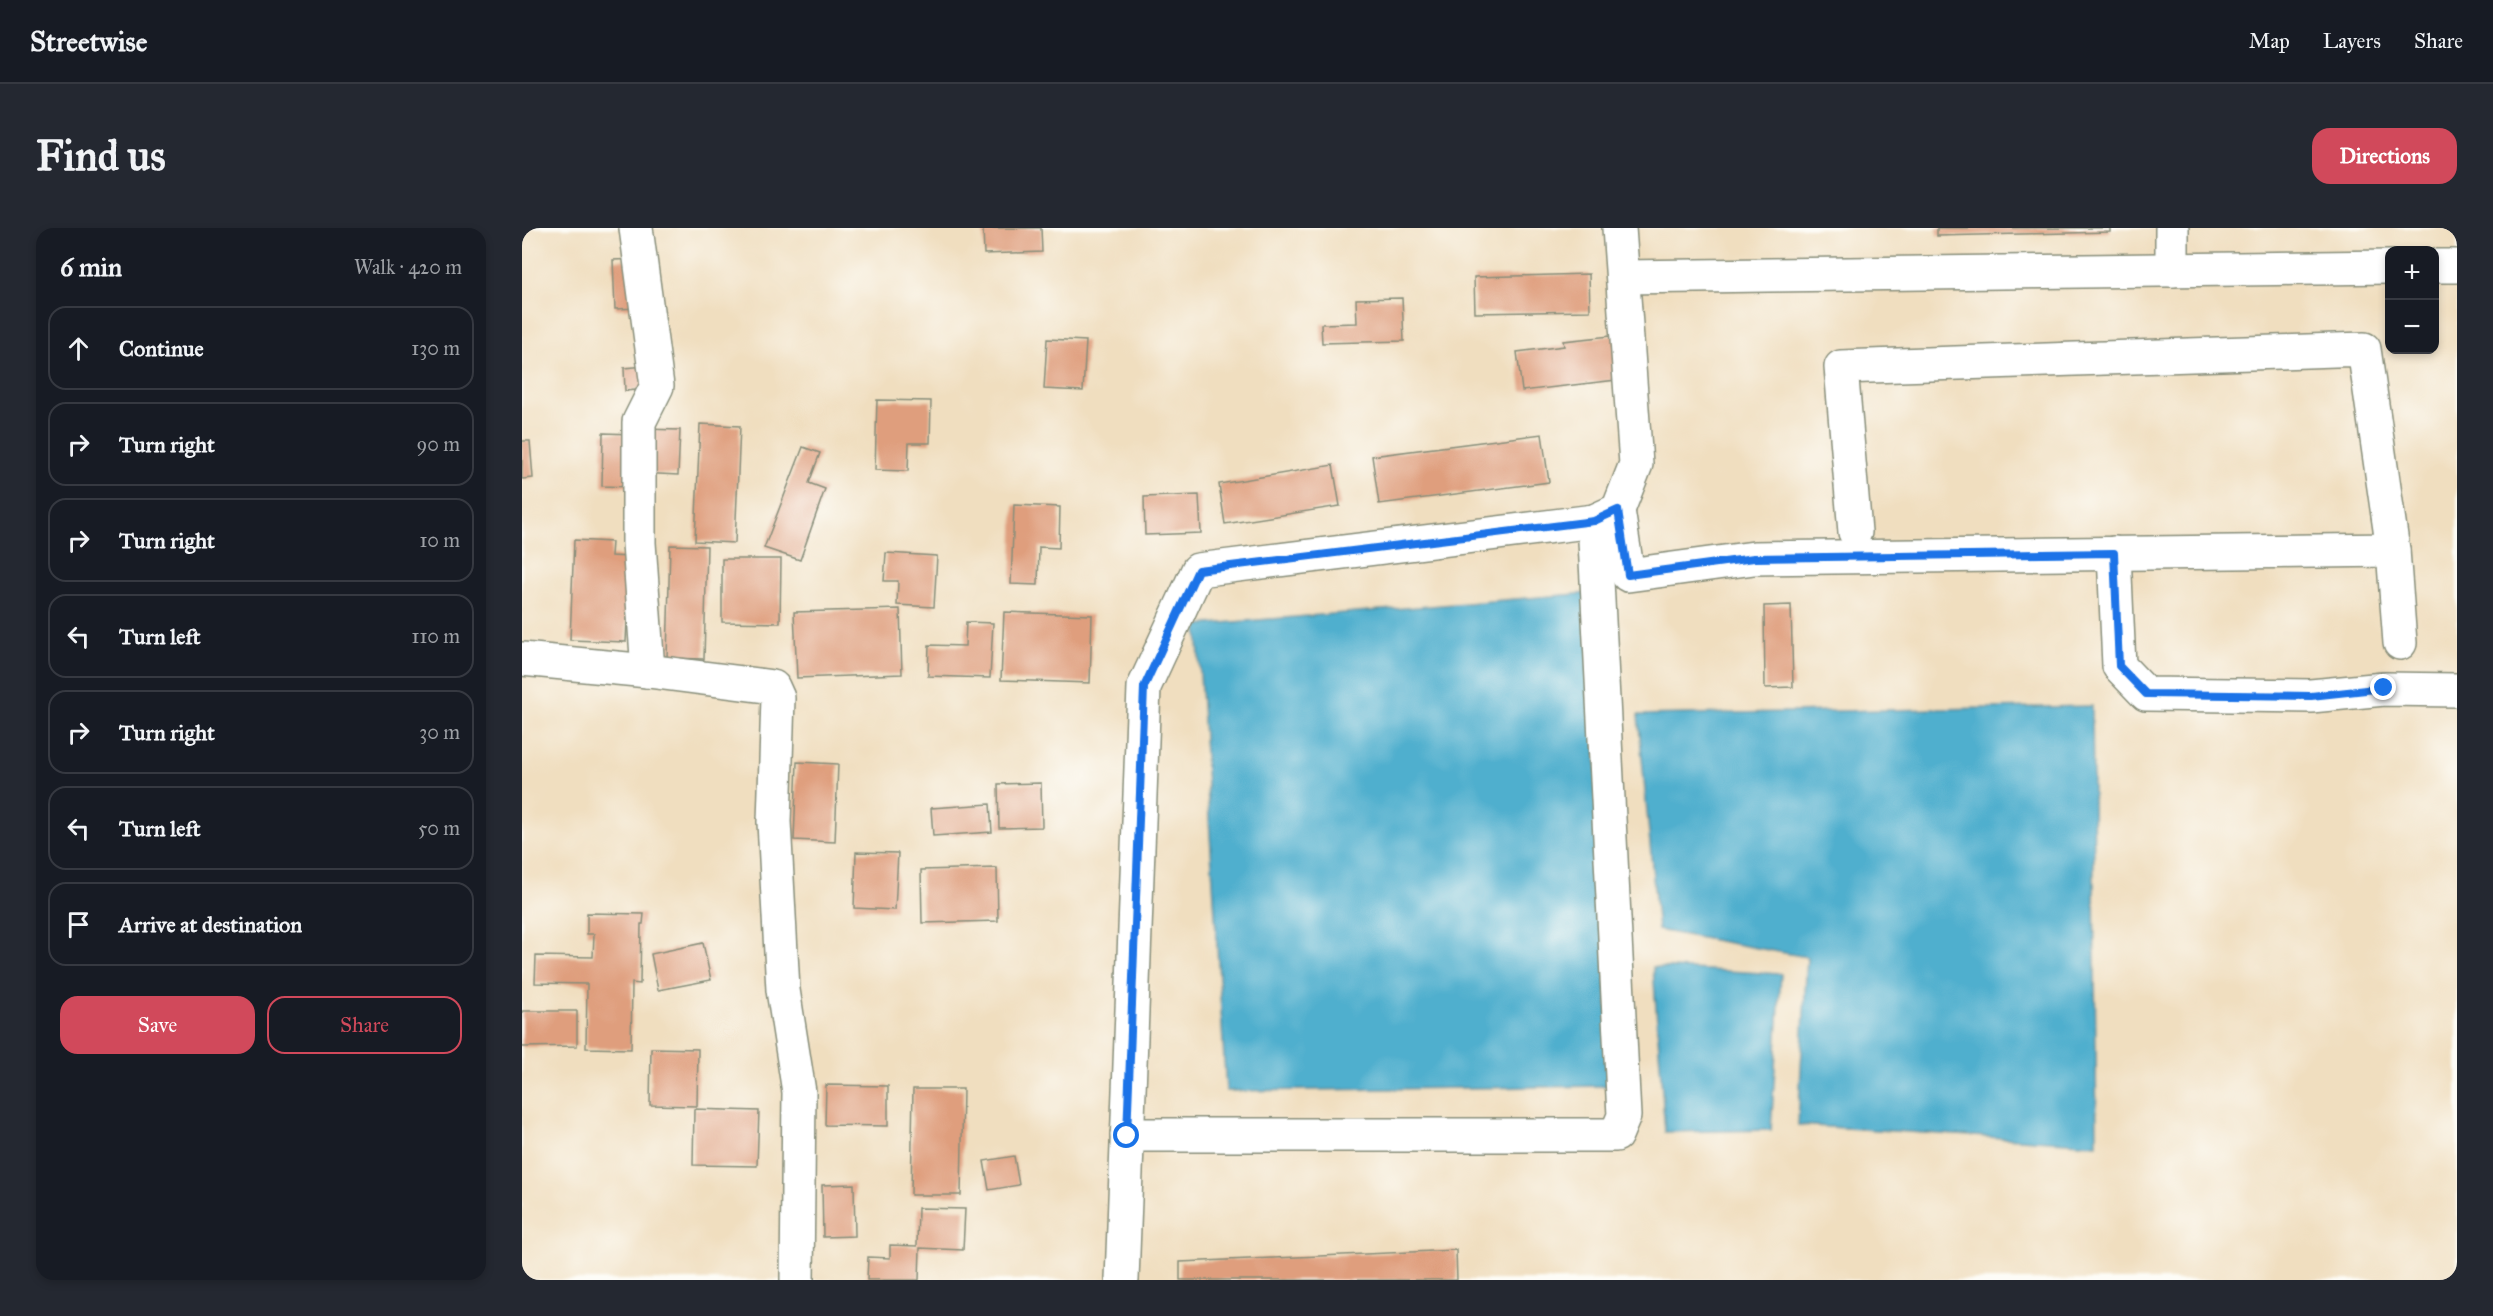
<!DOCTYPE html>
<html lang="en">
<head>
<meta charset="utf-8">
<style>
  :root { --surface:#171b24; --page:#242831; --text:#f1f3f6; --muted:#9ea1a6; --line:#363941; --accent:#d1495b }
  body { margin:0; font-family:"IM FELL Great Primer",serif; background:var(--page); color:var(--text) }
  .controls { position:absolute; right:18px; top:18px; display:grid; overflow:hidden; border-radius:12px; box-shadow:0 3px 9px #0003 }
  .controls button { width:54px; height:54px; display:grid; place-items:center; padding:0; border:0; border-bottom:2px solid var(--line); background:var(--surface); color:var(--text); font:30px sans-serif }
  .stop { position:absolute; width:18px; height:18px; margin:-14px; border:4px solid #1a73e8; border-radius:50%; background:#fff }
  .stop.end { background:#1a73e8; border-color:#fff; box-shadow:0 2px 6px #0008 }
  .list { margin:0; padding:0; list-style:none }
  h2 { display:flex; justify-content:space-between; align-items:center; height:78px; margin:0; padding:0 24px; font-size:26px }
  h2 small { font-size:20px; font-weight:400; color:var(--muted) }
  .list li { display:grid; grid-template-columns:39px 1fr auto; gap:18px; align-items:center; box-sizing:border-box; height:84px; margin:0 12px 12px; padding:0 12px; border:2px solid var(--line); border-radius:18px }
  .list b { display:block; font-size:22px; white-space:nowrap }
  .list em { font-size:20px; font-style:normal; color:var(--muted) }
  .actions { display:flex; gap:12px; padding:18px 24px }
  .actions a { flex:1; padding:14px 0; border:2px solid var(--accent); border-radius:18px; text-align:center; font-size:21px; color:var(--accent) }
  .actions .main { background:var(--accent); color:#fff }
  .icon { flex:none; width:33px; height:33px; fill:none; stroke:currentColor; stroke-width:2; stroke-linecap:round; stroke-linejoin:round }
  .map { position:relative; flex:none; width:1935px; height:1052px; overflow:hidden; border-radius:18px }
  header { display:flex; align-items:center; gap:36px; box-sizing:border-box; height:84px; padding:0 30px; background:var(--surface); border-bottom:2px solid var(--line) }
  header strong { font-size:28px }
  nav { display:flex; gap:33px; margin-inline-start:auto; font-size:21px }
  .intro { display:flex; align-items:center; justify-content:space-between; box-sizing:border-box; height:144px; padding:0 36px }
  h1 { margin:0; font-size:42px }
  .button { padding:15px 27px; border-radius:18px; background:var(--accent); color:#fff; font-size:21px; font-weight:700 }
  main { display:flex; gap:36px; padding:0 36px }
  aside { flex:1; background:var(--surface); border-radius:18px; box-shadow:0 3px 9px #0003 }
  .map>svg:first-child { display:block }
  .water { fill:#4fafce; stroke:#377681; stroke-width:1.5 }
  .building { fill:#df9e7d }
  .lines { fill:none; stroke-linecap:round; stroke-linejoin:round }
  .minor-casing { stroke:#888e7a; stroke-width:36 }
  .minor { stroke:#fff; stroke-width:33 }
  .route { stroke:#1a73e8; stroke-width:8 }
</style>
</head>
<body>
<header>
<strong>Streetwise</strong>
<nav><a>Map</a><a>Layers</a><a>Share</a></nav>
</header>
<div class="intro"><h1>Find us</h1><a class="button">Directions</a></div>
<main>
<aside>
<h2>6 min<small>Walk · 420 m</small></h2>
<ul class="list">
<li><svg class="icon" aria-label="ahead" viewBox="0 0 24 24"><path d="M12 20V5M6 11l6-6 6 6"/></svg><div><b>Continue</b></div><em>130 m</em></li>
<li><svg class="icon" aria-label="right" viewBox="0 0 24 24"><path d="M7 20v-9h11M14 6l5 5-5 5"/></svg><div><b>Turn right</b></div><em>90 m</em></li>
<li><svg class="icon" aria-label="right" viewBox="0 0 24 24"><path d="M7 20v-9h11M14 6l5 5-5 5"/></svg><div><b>Turn right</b></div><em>10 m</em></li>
<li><svg class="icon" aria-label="left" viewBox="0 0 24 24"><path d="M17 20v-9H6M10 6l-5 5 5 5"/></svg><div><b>Turn left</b></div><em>110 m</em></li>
<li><svg class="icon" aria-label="right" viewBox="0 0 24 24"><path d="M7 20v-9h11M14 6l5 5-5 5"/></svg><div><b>Turn right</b></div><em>30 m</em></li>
<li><svg class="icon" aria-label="left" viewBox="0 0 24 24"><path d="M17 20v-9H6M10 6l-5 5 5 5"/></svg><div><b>Turn left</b></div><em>50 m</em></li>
<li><svg class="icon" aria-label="arrive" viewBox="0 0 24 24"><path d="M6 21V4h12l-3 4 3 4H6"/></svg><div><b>Arrive at destination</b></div></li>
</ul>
<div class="actions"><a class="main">Save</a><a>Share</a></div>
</aside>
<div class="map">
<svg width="1935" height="1052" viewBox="0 0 1935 1052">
  <rect width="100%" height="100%" fill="#fdfcf7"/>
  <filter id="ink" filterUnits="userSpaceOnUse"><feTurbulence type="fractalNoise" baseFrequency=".0167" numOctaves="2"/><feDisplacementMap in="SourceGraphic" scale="12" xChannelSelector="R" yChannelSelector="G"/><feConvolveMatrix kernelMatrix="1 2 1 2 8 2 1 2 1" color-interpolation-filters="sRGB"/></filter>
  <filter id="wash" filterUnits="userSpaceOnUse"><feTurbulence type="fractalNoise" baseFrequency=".008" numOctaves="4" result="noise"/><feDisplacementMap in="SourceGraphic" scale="24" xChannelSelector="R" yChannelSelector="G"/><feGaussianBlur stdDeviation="1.35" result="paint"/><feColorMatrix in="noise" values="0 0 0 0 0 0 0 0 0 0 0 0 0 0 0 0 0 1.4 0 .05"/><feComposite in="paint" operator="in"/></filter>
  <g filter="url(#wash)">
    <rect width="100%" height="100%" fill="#f0debf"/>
    <g class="water">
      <polygon points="1067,365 1089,858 704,863 675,397"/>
      <polygon points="1570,478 1575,916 1276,897 1285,729 1136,702 1116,487"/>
      <polygon points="1131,739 1259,746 1249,902 1143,904"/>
    </g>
    <g id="blocks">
      <g class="building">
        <polygon points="461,0 519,0 520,24 462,26"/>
        <polygon points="1415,0 1588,0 1588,4 1415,8"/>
        <polygon points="116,31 118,80 93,81 91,32"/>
        <polygon points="1067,46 1068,83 953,85 952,49"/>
        <polygon points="880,70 882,113 800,115 799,96 835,95 834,71"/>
        <polygon points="1098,107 1103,151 1000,163 995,124 1042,118 1041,113"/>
        <polygon points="525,111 564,113 561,163 522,161"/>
        <polygon points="124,138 125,161 103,163 102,140"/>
        <polygon points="355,172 409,173 408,215 387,215 386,243 353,242"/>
        <polygon points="178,196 218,198 213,315 173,313"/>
        <polygon points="120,201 158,202 156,247 118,245"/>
        <polygon points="81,205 110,206 109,259 80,258"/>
        <polygon points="1020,206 1027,254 857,276 850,228"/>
        <polygon points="0,213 8,213 11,250 0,251"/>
        <polygon points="281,219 298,225 287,255 303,261 278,332 242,320"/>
        <polygon points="811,237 818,278 703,296 697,256"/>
        <polygon points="677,267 679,305 623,307 622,269"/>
        <polygon points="492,277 538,279 537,320 517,319 516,357 489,356"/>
        <polygon points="52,312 90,314 89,328 108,329 104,414 48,412"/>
        <polygon points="148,317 185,318 182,431 145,430"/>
        <polygon points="364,325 415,328 412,379 375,377 376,353 362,353"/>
        <polygon points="200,331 259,331 258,395 200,394"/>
        <polygon points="1269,377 1271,459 1243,460 1242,378"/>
        <polygon points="378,381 380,446 275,450 272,384"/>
        <polygon points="482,384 570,387 568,455 479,452"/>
        <polygon points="444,394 471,395 468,450 406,448 407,417 443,418"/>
        <polygon points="275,534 316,536 313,614 272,612"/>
        <polygon points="519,555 520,599 477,600 476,556"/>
        <polygon points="468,576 470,604 411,608 409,580"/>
        <polygon points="334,624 376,625 373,682 332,680"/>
        <polygon points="475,640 476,693 400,695 399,642"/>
        <polygon points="65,685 122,686 121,696 119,696 118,756 110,755 109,821 64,820 65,756 13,755 14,728 71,729 72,706 65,706"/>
        <polygon points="181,715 189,752 136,762 129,726"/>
        <polygon points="0,783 55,783 55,818 0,819"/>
        <polygon points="129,820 176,821 175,878 128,877"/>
        <polygon points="304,857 366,858 366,898 303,897"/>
        <polygon points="391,861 441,861 439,967 389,967"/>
        <polygon points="172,881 237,883 235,938 171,937"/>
        <polygon points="492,928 497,957 467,962 462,933"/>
        <polygon points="332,956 333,1008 301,1009 300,957"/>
        <polygon points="396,980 443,981 441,1022 398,1020 397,1052 345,1052 346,1029 368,1030 368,1017 395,1018"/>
        <polygon points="934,1022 935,1052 658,1052 658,1034"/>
      </g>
    </g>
  </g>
  <g filter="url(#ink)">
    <use href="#blocks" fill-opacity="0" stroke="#888e7a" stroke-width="1.5"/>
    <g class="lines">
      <defs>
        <g id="minor">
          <polyline points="114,0 135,158 117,194 117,315 126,443"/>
          <polyline points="1650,0 1650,42"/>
          <polyline points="1912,38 1935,38"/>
          <polyline points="1102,49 1868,39"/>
          <polyline points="1096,282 1106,347 1232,330 1871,322 1878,415"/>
          <polyline points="1333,304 1319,139 1842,121 1871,322"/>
          <polyline points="1592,325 1597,438 1624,466 1789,468 1862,461 1935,462"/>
          <polyline points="0,431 126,443 251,459 256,470 252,594 261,762 277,864 275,1052"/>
          <polyline points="605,907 1094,907 1102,888 1072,293"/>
          <polyline points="600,1052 622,459 676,342 1072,293 1096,282 1114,236 1097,0"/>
        </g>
      </defs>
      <use href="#minor" class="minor-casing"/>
      <use href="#minor" class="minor"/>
    </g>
  </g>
  <g class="lines" filter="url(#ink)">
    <polyline class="route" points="605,908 622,459 676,342 1072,293 1096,282 1106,347 1232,330 1592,325 1597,438 1624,466 1789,468 1862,460"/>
  </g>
</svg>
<div class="controls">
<button>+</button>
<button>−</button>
</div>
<div class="stop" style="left:605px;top:908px"></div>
<div class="stop end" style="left:1862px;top:460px"></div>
</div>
</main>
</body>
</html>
